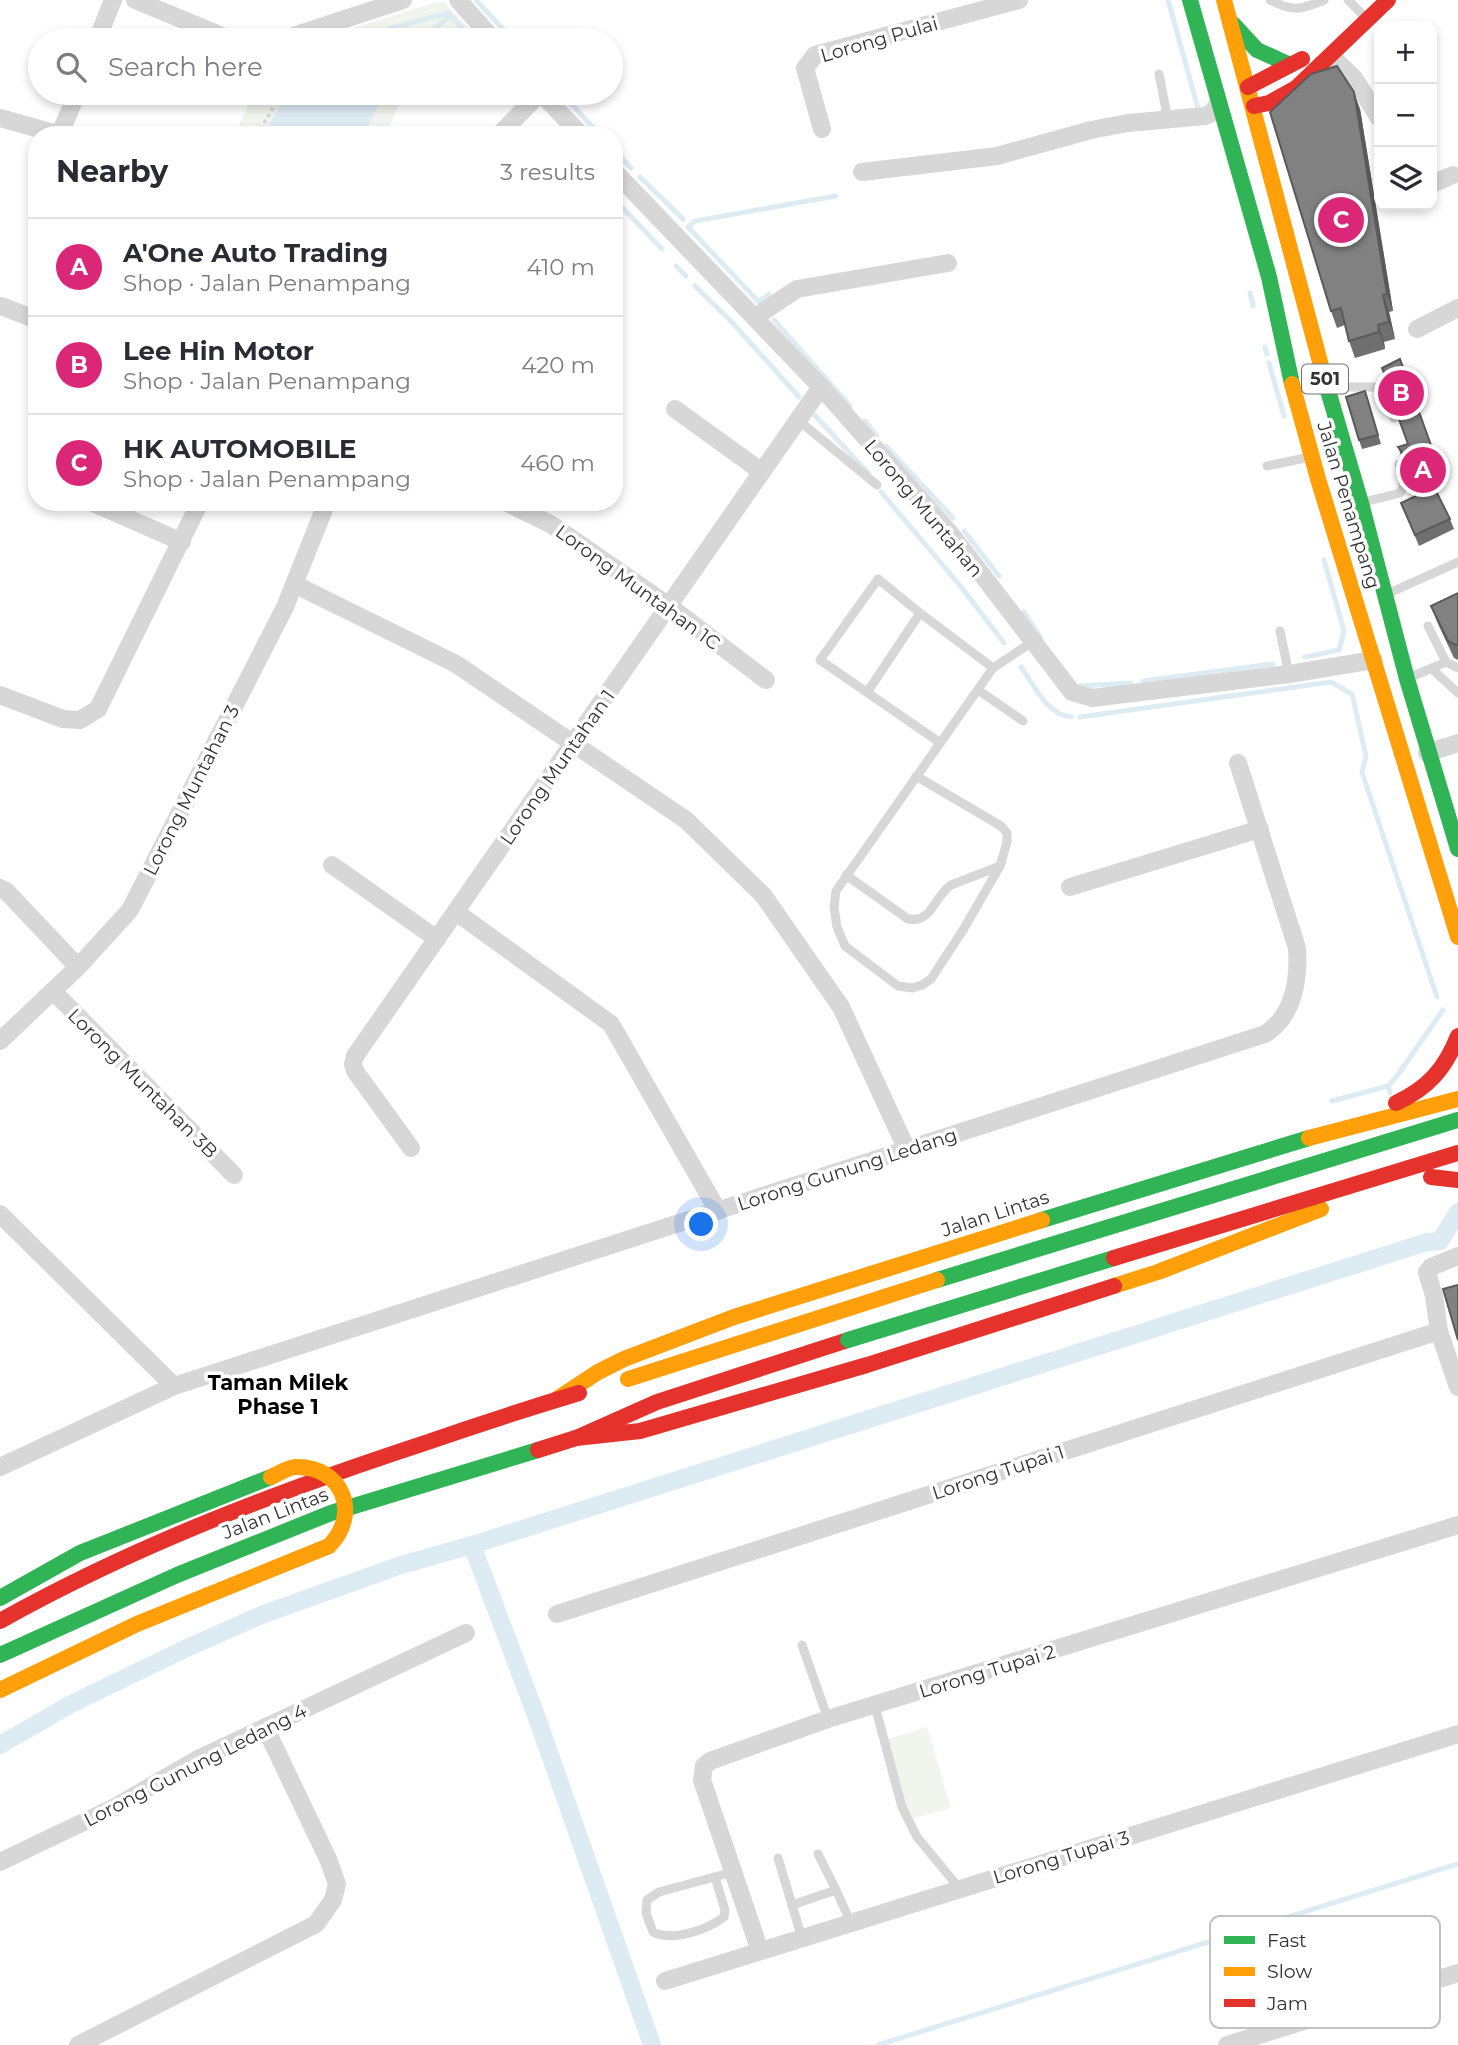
<!DOCTYPE html>
<html lang="en">
<head>
<meta charset="utf-8">
<style>
  :root { --surface:#fff; --page:#f7f7f7; --text:#2b2b33; --muted:#7c7c81; --line:#e1e1e2; --accent:#db2777 }
  body { margin:0; font-family:Montserrat,sans-serif; background:var(--page); color:var(--text) }
  .controls { position:absolute; right:21px; top:21px; display:grid; overflow:hidden; border-radius:14px; box-shadow:0 4px 10px #0003 }
  .controls button { width:63px; height:63px; display:grid; place-items:center; padding:0; border:0; border-bottom:2px solid var(--line); background:var(--surface); color:var(--text); font:35px sans-serif }
  .you { position:absolute; left:702px; top:1225px; width:24px; height:24px; margin:-18px; border:5px solid #fff; border-radius:50%; background:#1a73e8; box-shadow:0 0 0 10px #1a73e833 }
  .badge { display:grid; place-items:center; width:46px; height:46px; border-radius:50%; background:var(--accent); color:#fff; font-size:23px; font-weight:700 }
  .pin { position:absolute; translate:-50% -50%; border:4px solid #fff; box-shadow:0 2px 7px #0006 }
  .list { margin:0; padding:0; list-style:none }
  h2 { display:flex; justify-content:space-between; align-items:center; height:91px; margin:0; padding:0 28px; font-size:30px }
  h2 small { font-size:23px; font-weight:400; color:var(--muted) }
  .list li { display:grid; grid-template-columns:46px 1fr auto; gap:21px; align-items:center; box-sizing:border-box; height:98px; padding:0 28px; border-top:2px solid var(--line) }
  .list b { display:block; font-size:26px; white-space:nowrap }
  .list p { margin:0; font-size:23px; white-space:nowrap; color:var(--muted) }
  .list em { font-size:23px; font-style:normal; color:var(--muted) }
  .icon { flex:none; width:38px; height:38px; fill:none; stroke:currentColor; stroke-width:2; stroke-linecap:round; stroke-linejoin:round }
  .map { position:relative; flex:none; width:1458px; height:2045px; overflow:hidden }
  .search { position:absolute; background:var(--surface); box-shadow:0 4px 10px #0003; left:28px; top:28px; width:595px; height:77px; display:flex; align-items:center; gap:18px; box-sizing:border-box; padding:0 24px; border-radius:38px; color:var(--muted); font-size:26px }
  .panel { position:absolute; background:var(--surface); box-shadow:0 4px 10px #0003; left:28px; top:126px; width:595px; height:385px; border-radius:28px }
  .map>svg:first-child { display:block }
  .green { fill:#f1f5ed }
  .water { fill:#ddebf3 }
  .lines { fill:none; stroke-linecap:round; stroke-linejoin:round }
  .stream { stroke:#ddebf3; stroke-width:5 }
  .canal { stroke:#ddebf3; stroke-width:18 }
  .path { stroke:#d6d6d6; stroke-width:3.5; stroke-dasharray:3.5 3.5; stroke-linecap:butt }
  .lane { stroke:#d7d7d7; stroke-width:9 }
  .street { stroke:#d7d7d7; stroke-width:18 }
  .fast { stroke:#30b455; stroke-width:16 }
  .slow { stroke:#ff9f0a; stroke-width:16 }
  .jam { stroke:#e5322d; stroke-width:16 }
  .fast-bridge { stroke:#30b455; stroke-width:16 }
  .slow-bridge { stroke:#ff9f0a; stroke-width:16 }
  .jam-bridge { stroke:#e5322d; stroke-width:16 }
  .wall { fill:#6f6f6f }
  .shaded-wall { fill:#5a5a5a }
  .building { fill:#818181; stroke:#5a5a5a; stroke-width:2 }
  .labels { text-anchor:middle; stroke-width:7; stroke-linejoin:round; paint-order:stroke }
  .shield { fill:#fff; stroke:#707070; stroke-width:2 }
  .shield-label { font-size:18px; font-weight:bold; fill:#333 }
  .street-label { font-size:19px; fill:#333; stroke:#fff }
  .neighbourhood-label { font-size:21px; font-weight:bold; fill:#000; stroke:#fff }
  .key { fill:#fff; stroke:#c2c2c2; stroke-width:2 }
  .key-label { font-size:19px; fill:#333 }
</style>
</head>
<body>
<div class="map">
<svg width="1458" height="2045" viewBox="0 0 1458 2045">
  <rect width="100%" height="100%" fill="#fff"/>
  <g class="green">
    <polygon points="444,2 480,40 316,40 433,3"/>
    <polygon points="253,93 288,93 262,135 235,135"/>
    <polygon points="384,93 404,93 386,135 364,135"/>
    <polygon points="927,1727 951,1808 904,1821 881,1741"/>
  </g>
  <polygon class="water" points="288,93 384,93 364,135 262,135"/>
  <g class="lines">
    <g class="stream">
      <polyline points="476,0 513,40"/>
      <polyline points="1168,0 1199,112"/>
      <polyline points="348,40 448,13 473,40"/>
      <polyline points="419,40 450,16"/>
      <polyline points="561,93 600,135"/>
      <polyline points="614,150 631,168"/>
      <polyline points="640,177 683,219"/>
      <polyline points="614,203 618,203 662,249"/>
      <polyline points="676,266 686,276"/>
      <polyline points="695,286 731,321 799,397"/>
      <polyline points="1250,293 1253,306"/>
      <polyline points="769,294 759,302 688,227 695,221 836,196"/>
      <polyline points="774,320 850,406"/>
      <polyline points="1265,347 1267,354"/>
      <polyline points="1269,363 1284,416"/>
      <polyline points="811,411 868,473"/>
      <polyline points="865,421 877,436"/>
      <polyline points="886,446 953,518"/>
      <polyline points="881,492 962,588 1004,643"/>
      <polyline points="964,531 999,576"/>
      <polyline points="1024,612 1041,638"/>
      <polyline points="1305,657 1339,650 1344,631 1324,560"/>
      <path d="M1021,667C1034,685 1047,715 1071,717"/>
      <polyline points="1143,681 1273,664"/>
      <polyline points="1080,686 1131,683"/>
      <polyline points="1080,717 1331,682 1352,694 1366,756 1362,772 1437,997"/>
      <polyline points="1390,1093 1388,1086 1397,1076 1443,1010"/>
      <polyline points="1332,1101 1388,1086"/>
      <polyline points="878,2045 1458,1864"/>
    </g>
    <g class="canal">
      <polyline points="472,1545 537,1718 652,2045"/>
      <polyline points="0,1745 71,1704 189,1647 264,1614 401,1565 472,1545 1427,1242 1440,1241 1458,1212"/>
    </g>
    <polyline class="path" points="257,135 282,93"/>
    <g class="lane">
      <path d="M1270,0C1293,12 1300,10 1324,0"/>
      <polyline points="1348,0 1364,16"/>
      <polyline points="1159,74 1168,120"/>
      <polyline points="1330,387 1375,387 1382,394 1394,418"/>
      <polyline points="798,420 877,485"/>
      <polyline points="1267,466 1310,457"/>
      <path d="M1364,502L1400,493C1407,483 1402,475 1399,464"/>
      <polyline points="1387,594 1458,562"/>
      <polyline points="920,613 878,579 820,660 939,742"/>
      <polyline points="1428,626 1446,662"/>
      <polyline points="1280,631 1289,674"/>
      <polyline points="1432,669 1458,693"/>
      <polyline points="1411,677 1446,662 1458,668"/>
      <polyline points="978,690 1023,721"/>
      <polyline points="868,691 920,613 993,668"/>
      <polyline points="916,776 1001,826 1007,833 1007,842 1000,866 963,930 931,979 922,985 913,988 898,986 845,946 837,927 834,907 836,891 993,668 1032,642"/>
      <path d="M846,875L908,919C932,924 934,896 951,885L1000,866"/>
      <polyline points="802,1645 828,1719"/>
      <polyline points="875,1706 902,1807 917,1837 960,1889"/>
      <polyline points="818,1854 836,1890"/>
      <polyline points="778,1858 792,1905"/>
      <path d="M715,1877L725,1910L724,1917C707,1930 672,1942 653,1932L646,1913L647,1900L659,1892L733,1872"/>
      <polyline points="802,1938 792,1905 836,1890 851,1923"/>
    </g>
    <g class="street">
      <polyline points="135,0 232,40"/>
      <polyline points="458,0 494,40"/>
      <polyline points="97,40 113,0"/>
      <polyline points="281,40 403,0"/>
      <polyline points="1331,56 1354,78 1379,118"/>
      <polyline points="541,93 581,135"/>
      <polyline points="0,118 61,135"/>
      <polyline points="822,129 805,68 815,55 1019,0"/>
      <polyline points="60,134 77,93"/>
      <polyline points="499,135 540,93"/>
      <polyline points="614,171 821,387 950,533 1072,692 1092,698 1289,674 1374,660"/>
      <polyline points="862,172 997,156 1091,130 1128,123 1205,116 1212,113 1218,104"/>
      <polyline points="1432,184 1453,175"/>
      <polyline points="1,306 37,320"/>
      <polyline points="755,317 797,289 948,263"/>
      <polyline points="1417,329 1458,308"/>
      <polyline points="675,409 762,472"/>
      <polyline points="91,502 182,542"/>
      <polyline points="505,502 552,525 669,606 766,680"/>
      <polyline points="294,584 456,664 686,820 763,895 841,1007 907,1150"/>
      <polyline points="0,695 63,719 80,720 98,709 200,502"/>
      <polyline points="1427,753 1458,743"/>
      <polyline points="332,865 437,939"/>
      <polyline points="1070,887 1260,829"/>
      <polyline points="0,888 6,891 78,967"/>
      <polyline points="456,912 611,1024 718,1211"/>
      <polyline points="53,991 234,1175"/>
      <polyline points="0,1041 78,967 130,910 285,607 327,502"/>
      <polyline points="411,1148 355,1071 353,1064 355,1056 821,387"/>
      <polyline points="0,1214 174,1386"/>
      <polyline points="1458,1256 1431,1267 1427,1272 1434,1296 1439,1331 1458,1387"/>
      <path d="M0,1467L174,1386L1265,1034C1294,1016 1299,979 1297,948L1238,763"/>
      <polyline points="557,1614 1439,1331"/>
      <polyline points="0,1862 115,1807 196,1760 466,1633"/>
      <polyline points="760,1951 702,1780 704,1766 710,1761 828,1719 1458,1525"/>
      <polyline points="665,1981 1458,1734"/>
      <polyline points="78,2045 316,1924 333,1900 337,1884 328,1859 265,1727"/>
      <polyline points="1227,2045 1458,1973"/>
    </g>
    <g class="fast">
      <polyline points="1190,0 1269,277 1292,384"/>
      <polyline points="1233,24 1257,50 1290,65"/>
      <polyline points="1324,377 1361,503 1407,679 1458,849"/>
      <polyline points="1042,1220 1309,1138"/>
      <polyline points="0,1655 177,1575 331,1513 538,1450"/>
    </g>
    <g class="slow">
      <polyline points="1224,0 1324,377"/>
      <polyline points="1292,384 1318,479 1458,937"/>
      <polyline points="1309,1138 1458,1099"/>
      <polyline points="1114,1286 1158,1272 1321,1209"/>
      <polyline points="557,1399 598,1372 624,1359 734,1317 1042,1220"/>
    </g>
    <g class="jam">
      <polyline points="1248,87 1302,59"/>
      <polyline points="1254,106 1269,103 1296,88 1388,0"/>
      <path d="M1396,1103C1428,1088 1445,1069 1458,1036"/>
      <polyline points="1431,1177 1458,1180"/>
      <polyline points="576,1438 640,1431 867,1365 1114,1286"/>
      <polyline points="538,1450 576,1438 657,1402 848,1340"/>
      <path d="M0,1621C134,1546 276,1492 422,1444C474,1426 526,1409 579,1393"/>
    </g>
    <g class="fast-bridge">
      <polyline points="937,1280 1458,1120"/>
      <polyline points="848,1340 1114,1258"/>
      <polyline points="0,1598 80,1553 271,1477"/>
    </g>
    <g class="slow-bridge">
      <polyline points="628,1379 937,1280"/>
      <path d="M0,1690L137,1624L329,1546C361,1514 343,1466 296,1467C288,1467 278,1474 271,1477"/>
    </g>
    <polyline class="jam-bridge" points="1114,1258 1458,1153"/>
  </g>
  <g class="wall">
    <polygon points="1360,109 1393,311 1389,312 1395,339 1384,342 1385,349 1355,358 1349,341 1345,325 1337,328 1331,311"/>
    <polygon points="1400,359 1445,483 1435,489 1450,519 1454,529 1419,546 1401,503 1416,496 1405,461 1402,458 1398,447 1408,444 1397,406"/>
    <polygon points="1365,391 1381,444 1362,449 1359,440"/>
    <polygon points="1458,593 1458,660 1454,658 1438,624 1431,606"/>
  </g>
  <g class="shaded-wall">
    <polygon points="1354,92 1360,109 1393,311 1387,294"/>
    <polygon points="1383,295 1389,312 1395,339 1389,322"/>
    <polygon points="1378,325 1384,342 1385,349 1379,332"/>
  </g>
  <g class="building">
    <polygon points="1337,66 1354,92 1387,294 1383,295 1389,322 1378,325 1379,332 1349,341 1341,308 1331,311 1270,112 1311,74"/>
    <polygon points="1400,359 1441,473 1430,479 1450,519 1415,535 1401,503 1416,496 1402,452 1398,447 1408,444 1396,411 1397,405 1382,368"/>
    <polygon points="1365,391 1378,435 1359,440 1346,397"/>
    <polygon points="1458,593 1458,644 1456,645 1448,641 1431,606"/>
    <polygon points="1458,1285 1458,1340 1443,1289"/>
  </g>
  <g class="labels">
    <rect class="shield" x="1302" y="364.5" width="46" height="29" rx="5"/>
    <g class="shield-label">
      <text x="1325" y="385">501</text>
    </g>
    <g class="street-label">
      <text transform="translate(879 39) rotate(-16)" y="7">Lorong Pulai</text>
      <text transform="translate(1349 505) rotate(73)" y="7">Jalan Penampang</text>
      <text transform="translate(924 508) rotate(50)" y="7">Lorong Muntahan</text>
      <text transform="translate(638 587) rotate(36)" y="7">Lorong Muntahan 1C</text>
      <text transform="translate(557 767) rotate(-55)" y="7">Lorong Muntahan 1</text>
      <text transform="translate(191 790) rotate(-63)" y="7">Lorong Muntahan 3</text>
      <text transform="translate(143 1083) rotate(45)" y="7">Lorong Muntahan 3B</text>
      <text transform="translate(847 1169) rotate(-18)" y="7">Lorong Gunung Ledang</text>
      <text transform="translate(995 1213) rotate(-18)" y="7">Jalan Lintas</text>
      <text transform="translate(998 1472) rotate(-18)" y="7">Lorong Tupai 1</text>
      <text transform="translate(275 1513) rotate(-21)" y="7">Jalan Lintas</text>
      <text transform="translate(987 1671) rotate(-17)" y="7">Lorong Tupai 2</text>
      <text transform="translate(195 1765) rotate(-27)" y="7">Lorong Gunung Ledang 4</text>
      <text transform="translate(1061 1857) rotate(-17)" y="7">Lorong Tupai 3</text>
    </g>
    <g class="neighbourhood-label">
      <text x="278" y="1390">Taman Milek<tspan x="278" dy="24">Phase 1</tspan></text>
    </g>
  </g>
  <rect x="1210" y="1916" width="230" height="112" rx="10" class="key"/>
  <rect x="1224" y="1936" width="31" height="8" fill="#30b455"/>
  <rect x="1224" y="1967" width="31" height="9" fill="#ff9f0a"/>
  <rect x="1224" y="1999" width="31" height="8" fill="#e5322d"/>
  <g class="key-label">
    <text x="1267" y="1947">Fast</text>
    <text x="1267" y="1978">Slow</text>
    <text x="1267" y="2010">Jam</text>
  </g>
</svg>
<div class="controls">
<button>+</button>
<button>−</button>
<button><svg class="icon" aria-label="layers" viewBox="0 0 24 24"><path d="M12 4l9 5-9 5-9-5zM3 14l9 5 9-5"/></svg></button>
</div>
<div class="you"></div>
<div class="pin badge" style="left:1423px;top:470px">A</div>
<div class="pin badge" style="left:1401px;top:393px">B</div>
<div class="pin badge" style="left:1341px;top:220px">C</div>
<div class="search"><svg class="icon" aria-label="search" viewBox="0 0 24 24"><circle cx="10" cy="10" r="6"/><path d="M15 15l6 6"/></svg>Search here</div>
<section class="panel">
<h2>Nearby<small>3 results</small></h2>
<ul class="list">
<li><span class="badge">A</span><div><b>A'One Auto Trading</b><p>Shop · Jalan Penampang</p></div><em>410 m</em></li>
<li><span class="badge">B</span><div><b>Lee Hin Motor</b><p>Shop · Jalan Penampang</p></div><em>420 m</em></li>
<li><span class="badge">C</span><div><b>HK AUTOMOBILE</b><p>Shop · Jalan Penampang</p></div><em>460 m</em></li>
</ul>
</section>
</div>
</body>
</html>
